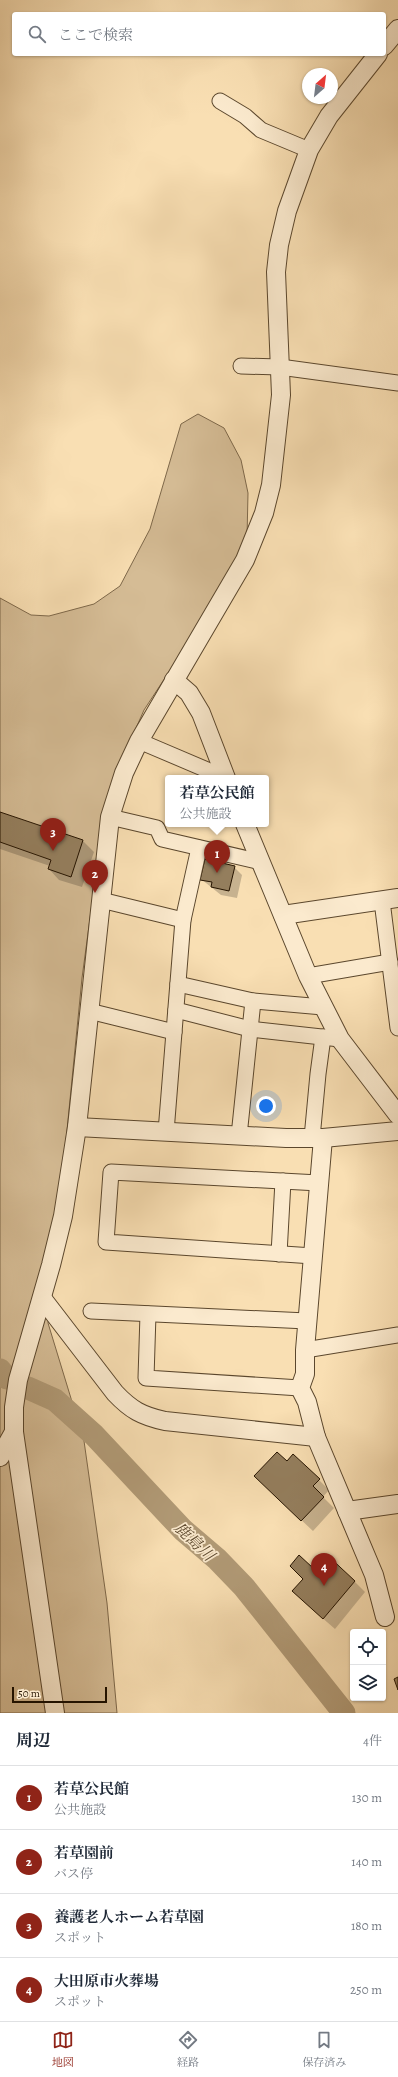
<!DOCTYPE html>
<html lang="ja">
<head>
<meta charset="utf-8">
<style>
  :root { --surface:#fff; --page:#f2f2f3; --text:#1f2937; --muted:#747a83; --line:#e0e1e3; --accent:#8f2418 }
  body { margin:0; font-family:Alegreya,"Noto Serif JP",serif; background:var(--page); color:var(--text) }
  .controls { position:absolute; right:12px; bottom:12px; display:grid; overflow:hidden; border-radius:4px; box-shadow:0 1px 3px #0004 }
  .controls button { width:36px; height:36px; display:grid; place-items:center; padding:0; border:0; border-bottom:1px solid var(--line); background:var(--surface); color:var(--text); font:20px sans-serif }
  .compass { position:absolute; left:302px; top:68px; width:36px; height:36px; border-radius:50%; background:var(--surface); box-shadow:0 1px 3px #0004; rotate:28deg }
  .scale { position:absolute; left:12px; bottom:10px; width:95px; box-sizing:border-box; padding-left:4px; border:2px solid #261400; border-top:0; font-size:11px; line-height:14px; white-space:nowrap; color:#261400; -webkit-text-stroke:3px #fbeace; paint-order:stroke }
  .you { position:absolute; left:266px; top:1106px; width:14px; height:14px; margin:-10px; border:3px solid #fff; border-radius:50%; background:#1a73e8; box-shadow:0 0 0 6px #1a73e833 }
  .badge { display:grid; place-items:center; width:26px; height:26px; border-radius:50%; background:var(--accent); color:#fff; font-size:13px; font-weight:700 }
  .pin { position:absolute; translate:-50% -33px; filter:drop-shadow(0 1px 2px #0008) }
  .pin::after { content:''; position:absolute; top:21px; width:14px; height:12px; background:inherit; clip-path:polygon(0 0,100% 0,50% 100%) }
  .popup { position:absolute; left:165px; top:775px; width:104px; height:52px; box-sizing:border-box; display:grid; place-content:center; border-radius:4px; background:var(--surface); filter:drop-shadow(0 1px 3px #0005); font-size:13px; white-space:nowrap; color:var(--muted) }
  .popup b { font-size:15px; color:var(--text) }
  .popup::after { content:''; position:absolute; left:50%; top:100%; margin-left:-8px; border:8px solid transparent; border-top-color:var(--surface) }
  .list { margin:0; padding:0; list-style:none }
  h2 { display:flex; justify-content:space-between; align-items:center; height:52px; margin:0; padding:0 16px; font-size:17px }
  h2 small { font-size:13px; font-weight:400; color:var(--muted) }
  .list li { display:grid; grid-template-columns:26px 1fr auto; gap:12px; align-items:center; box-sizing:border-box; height:64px; padding:0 16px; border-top:1px solid var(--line) }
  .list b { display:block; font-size:15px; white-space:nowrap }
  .list p { margin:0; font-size:13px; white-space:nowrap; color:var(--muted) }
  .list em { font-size:13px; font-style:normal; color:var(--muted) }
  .icon { flex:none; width:22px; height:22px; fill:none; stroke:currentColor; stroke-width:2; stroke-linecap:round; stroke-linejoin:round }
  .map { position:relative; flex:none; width:398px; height:1713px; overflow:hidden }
  .search { position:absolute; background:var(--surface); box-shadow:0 1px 3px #0004; left:12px; right:12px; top:12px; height:44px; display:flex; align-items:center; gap:10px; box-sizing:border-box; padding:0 14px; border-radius:4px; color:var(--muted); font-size:15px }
  .sheet { height:308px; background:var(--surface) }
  nav { display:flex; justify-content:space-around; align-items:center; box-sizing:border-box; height:56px; border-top:1px solid var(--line); background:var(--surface); font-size:11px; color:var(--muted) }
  nav a { display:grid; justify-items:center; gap:2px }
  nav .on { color:var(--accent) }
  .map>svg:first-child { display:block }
  .green { fill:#d5bc95; stroke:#7e684a }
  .shadow { fill:#0003 }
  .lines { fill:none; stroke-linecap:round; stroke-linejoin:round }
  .river { stroke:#b19a76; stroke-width:23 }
  .building { fill:#947e5d; stroke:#261400 }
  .minor-casing { stroke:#5b472d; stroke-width:17 }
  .tertiary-casing { stroke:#5b472d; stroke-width:20 }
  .minor { stroke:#fbeace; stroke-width:15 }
  .tertiary { stroke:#fbeace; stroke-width:18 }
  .labels { text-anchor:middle; stroke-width:3.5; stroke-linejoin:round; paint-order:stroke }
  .water-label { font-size:16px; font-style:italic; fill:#5e4a2f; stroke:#fbeace }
</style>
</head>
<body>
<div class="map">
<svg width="398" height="1713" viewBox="0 0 398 1713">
  <rect width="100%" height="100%" fill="#f9dfb3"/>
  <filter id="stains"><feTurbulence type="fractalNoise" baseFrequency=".005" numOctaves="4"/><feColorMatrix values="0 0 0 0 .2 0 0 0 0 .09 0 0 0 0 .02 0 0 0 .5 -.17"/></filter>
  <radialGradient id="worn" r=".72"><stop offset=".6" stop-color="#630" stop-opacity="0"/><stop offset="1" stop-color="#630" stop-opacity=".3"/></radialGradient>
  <polygon class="green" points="198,414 224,428 241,460 248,493 247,538 239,565 144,710 125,753 100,844 82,978 48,1323 84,1441 107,1603 117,1713 0,1713 0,598 31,615 49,616 94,604 120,586 150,529 181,424"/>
  <g class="shadow">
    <polygon points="0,813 83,841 94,852 82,887 59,880 49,869 50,866 0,849"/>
    <polygon points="234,867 242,875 237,898 221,895 201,879"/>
    <polygon points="287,1462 319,1480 329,1490 323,1497 334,1508 313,1531 266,1487"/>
    <polygon points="313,1570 354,1581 365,1592 335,1629 304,1602"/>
  </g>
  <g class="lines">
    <g class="river">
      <polyline points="0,1370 7,1378"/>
      <polyline points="28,1388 55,1400 94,1435 183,1530 217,1559 244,1587 344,1713"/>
    </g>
  </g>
  <g class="building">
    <polygon points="0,812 83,840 71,877 48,869 51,860 0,842"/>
    <polygon points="205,859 235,866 229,891 211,887 212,882 200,880"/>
    <polygon points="277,1452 287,1461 293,1454 320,1479 313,1486 324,1497 301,1521 254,1476"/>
    <polygon points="326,1554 355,1581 323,1619 292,1591 303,1579 290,1566 299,1555 313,1568"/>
    <polygon points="398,1677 398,1690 394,1679"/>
  </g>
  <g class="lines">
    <defs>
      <g id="minor">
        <polyline points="220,101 245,116 261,130 309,150"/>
        <polyline points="241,366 280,367 398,383"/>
        <polyline points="139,741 226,778"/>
        <polyline points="110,817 157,828 162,839 261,862"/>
        <polyline points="101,900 183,920"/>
        <polyline points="382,901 398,1028"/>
        <polyline points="308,976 390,962"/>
        <polyline points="178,984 253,1001 323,1007"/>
        <polyline points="176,1010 250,1029 340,1039"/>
        <polyline points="89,1011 174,1032"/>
        <polyline points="166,1132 183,920 199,848"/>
        <polyline points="239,1136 253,1001"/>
        <polyline points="312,1138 318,1074 323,1037"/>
        <polyline points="279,1254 283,1181"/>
        <polyline points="313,1256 106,1242 111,1172 319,1183"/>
        <polyline points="91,1311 307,1321"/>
        <polyline points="148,1314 146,1378 300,1388"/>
        <polyline points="305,1350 398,1335"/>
      </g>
      <g id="tertiary">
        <polyline points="384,46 398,29"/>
        <polyline points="174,680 189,693 201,713 226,778"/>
        <polyline points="245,824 308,976 340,1039 398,1115"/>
        <polyline points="283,915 398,898"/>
        <polyline points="77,1127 286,1138 323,1138 398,1131"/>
        <polyline points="323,1138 305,1350 305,1374 300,1388 307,1402 316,1437 374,1575 385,1617"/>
        <path d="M42,1298L115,1393C131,1410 142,1416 165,1421L316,1437"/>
        <polyline points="0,1457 14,1432"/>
        <polyline points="347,1511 398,1504"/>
        <polyline points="55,1713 14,1432 14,1407 18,1380 51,1265 63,1216 77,1127 110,817 124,773 139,741 245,560 264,513 271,485 281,395 276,272 279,245 287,211 309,150 329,116 378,54"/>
      </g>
    </defs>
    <use href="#minor" class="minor-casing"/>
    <use href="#tertiary" class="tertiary-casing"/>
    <use href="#minor" class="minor"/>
    <use href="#tertiary" class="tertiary"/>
  </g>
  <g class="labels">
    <g class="water-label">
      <text transform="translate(195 1541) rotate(44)" y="6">鹿島川</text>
    </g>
  </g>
  <rect width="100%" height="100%" filter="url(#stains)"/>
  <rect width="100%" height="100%" fill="url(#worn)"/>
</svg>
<div class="controls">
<button><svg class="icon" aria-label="locate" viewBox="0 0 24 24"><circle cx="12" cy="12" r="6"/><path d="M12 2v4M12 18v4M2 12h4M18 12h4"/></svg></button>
<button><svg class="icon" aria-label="layers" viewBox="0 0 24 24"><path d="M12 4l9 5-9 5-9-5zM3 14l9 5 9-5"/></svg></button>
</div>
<svg class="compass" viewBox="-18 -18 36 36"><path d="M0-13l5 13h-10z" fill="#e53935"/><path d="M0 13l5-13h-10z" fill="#747a83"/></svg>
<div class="scale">50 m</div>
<div class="you"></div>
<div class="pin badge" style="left:217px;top:873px">1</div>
<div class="popup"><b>若草公民館</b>公共施設</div>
<div class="pin badge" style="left:95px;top:893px">2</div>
<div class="pin badge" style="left:53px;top:851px">3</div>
<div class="pin badge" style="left:324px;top:1586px">4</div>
<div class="search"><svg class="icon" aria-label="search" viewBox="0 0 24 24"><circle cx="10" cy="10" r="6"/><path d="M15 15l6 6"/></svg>ここで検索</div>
</div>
<section class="sheet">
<h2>周辺<small>4件</small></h2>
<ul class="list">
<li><span class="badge">1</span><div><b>若草公民館</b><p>公共施設</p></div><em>130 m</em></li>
<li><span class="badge">2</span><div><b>若草園前</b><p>バス停</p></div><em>140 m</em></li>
<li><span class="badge">3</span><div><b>養護老人ホーム若草園</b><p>スポット</p></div><em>180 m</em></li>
<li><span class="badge">4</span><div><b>大田原市火葬場</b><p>スポット</p></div><em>250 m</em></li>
</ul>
</section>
<nav>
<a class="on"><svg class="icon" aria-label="map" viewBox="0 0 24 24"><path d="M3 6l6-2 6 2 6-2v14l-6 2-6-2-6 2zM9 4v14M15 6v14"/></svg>地図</a>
<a><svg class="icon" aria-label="directions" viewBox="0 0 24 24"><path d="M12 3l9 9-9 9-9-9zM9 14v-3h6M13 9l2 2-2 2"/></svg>経路</a>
<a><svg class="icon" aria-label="saved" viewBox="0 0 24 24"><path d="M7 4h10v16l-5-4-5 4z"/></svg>保存済み</a>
</nav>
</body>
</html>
